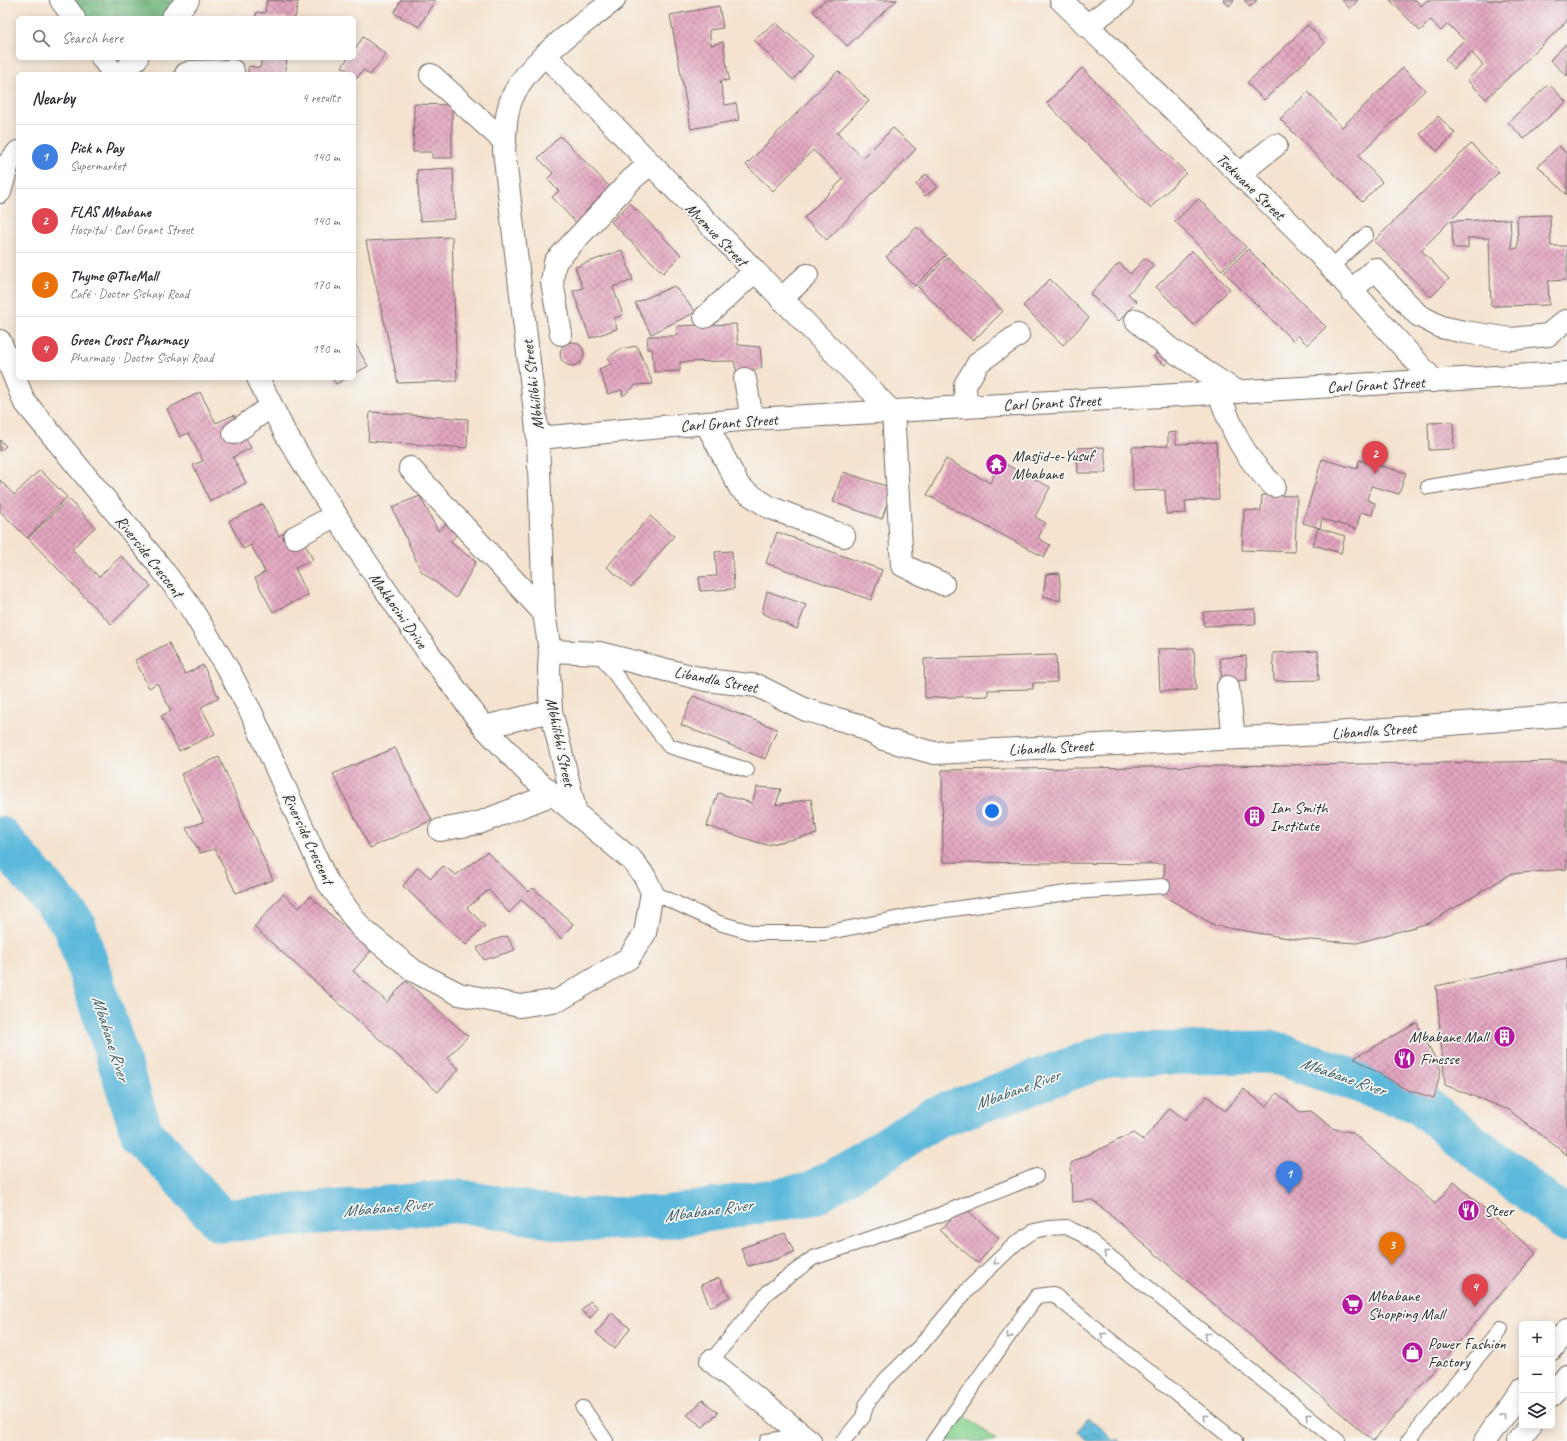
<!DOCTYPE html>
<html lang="en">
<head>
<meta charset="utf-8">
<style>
  :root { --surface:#fff; --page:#f7f7f7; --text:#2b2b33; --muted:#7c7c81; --line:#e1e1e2; --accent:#d93025 }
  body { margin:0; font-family:Caveat,sans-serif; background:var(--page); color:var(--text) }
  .controls { position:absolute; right:12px; bottom:12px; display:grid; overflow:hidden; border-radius:6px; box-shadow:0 2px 10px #0003 }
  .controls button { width:36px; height:36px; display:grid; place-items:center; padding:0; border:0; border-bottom:1px solid var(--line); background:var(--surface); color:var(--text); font:20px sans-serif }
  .you { position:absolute; left:992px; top:811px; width:14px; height:14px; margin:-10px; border:3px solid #fff; border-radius:50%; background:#1a73e8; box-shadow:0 0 0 6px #1a73e833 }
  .badge { display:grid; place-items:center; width:26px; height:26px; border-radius:50%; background:var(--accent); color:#fff; font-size:13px; font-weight:700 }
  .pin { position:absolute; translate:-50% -33px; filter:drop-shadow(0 1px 2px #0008) }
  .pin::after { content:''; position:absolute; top:21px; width:14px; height:12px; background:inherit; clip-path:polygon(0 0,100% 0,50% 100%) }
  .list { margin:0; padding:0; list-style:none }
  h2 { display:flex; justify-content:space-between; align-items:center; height:52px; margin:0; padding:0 16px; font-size:17px }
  h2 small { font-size:13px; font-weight:400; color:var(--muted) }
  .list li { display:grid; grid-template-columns:26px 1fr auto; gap:12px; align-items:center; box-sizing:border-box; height:64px; padding:0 16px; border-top:1px solid var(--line) }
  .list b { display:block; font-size:15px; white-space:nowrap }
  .list p { margin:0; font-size:13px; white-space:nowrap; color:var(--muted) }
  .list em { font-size:13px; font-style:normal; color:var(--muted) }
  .icon { flex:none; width:22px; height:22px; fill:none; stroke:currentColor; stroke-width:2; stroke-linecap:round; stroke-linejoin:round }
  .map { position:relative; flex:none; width:1567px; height:1441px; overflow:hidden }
  .search { position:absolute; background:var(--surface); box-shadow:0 2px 10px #0003; left:16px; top:16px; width:340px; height:44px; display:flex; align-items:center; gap:10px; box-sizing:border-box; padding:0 14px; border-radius:6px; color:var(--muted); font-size:15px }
  .panel { position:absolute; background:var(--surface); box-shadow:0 2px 10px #0003; left:16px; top:72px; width:340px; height:308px; border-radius:6px }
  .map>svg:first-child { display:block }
  .forest { fill:url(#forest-crowns); stroke:#4c7052 }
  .pitch { fill:#87d390; stroke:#597f5e }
  .water { fill:url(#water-waves); stroke:#447283 }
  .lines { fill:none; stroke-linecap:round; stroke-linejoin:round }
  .river { stroke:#5db9db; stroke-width:43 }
  .building { fill:url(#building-cross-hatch) }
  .service-casing { stroke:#726b64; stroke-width:16 }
  .minor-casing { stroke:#726b64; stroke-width:24 }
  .secondary-casing { stroke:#726b64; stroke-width:24 }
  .service { stroke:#fff; stroke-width:14 }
  .minor { stroke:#fff; stroke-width:22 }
  .secondary { stroke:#fff; stroke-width:22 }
  .oneway { stroke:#a0a0a0 }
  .labels { text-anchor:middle; stroke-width:3.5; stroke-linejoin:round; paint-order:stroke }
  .street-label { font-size:16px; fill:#2b2b2b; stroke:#f6f6f2 }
  .poi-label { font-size:16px; fill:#2b2b2b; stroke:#f6f6f2; text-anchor:start }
  .water-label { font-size:17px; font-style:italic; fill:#3c5d69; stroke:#f6f6f2 }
</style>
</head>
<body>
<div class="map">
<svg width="1567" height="1441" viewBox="0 0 1567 1441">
  <defs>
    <pattern id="forest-crowns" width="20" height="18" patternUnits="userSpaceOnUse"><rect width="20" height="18" fill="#6db57a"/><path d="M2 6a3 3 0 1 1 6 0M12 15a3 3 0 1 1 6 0" fill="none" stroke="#5a9364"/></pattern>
    <pattern id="water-waves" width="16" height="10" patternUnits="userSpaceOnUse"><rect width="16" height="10" fill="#5db9db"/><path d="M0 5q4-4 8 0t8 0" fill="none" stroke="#4d97b2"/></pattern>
    <pattern id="building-cross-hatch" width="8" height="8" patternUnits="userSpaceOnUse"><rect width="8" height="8" fill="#e3a6c0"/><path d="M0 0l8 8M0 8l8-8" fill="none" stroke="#b8879c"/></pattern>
  </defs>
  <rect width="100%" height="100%" fill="#f6f6f2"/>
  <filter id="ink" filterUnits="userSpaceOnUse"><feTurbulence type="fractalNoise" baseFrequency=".025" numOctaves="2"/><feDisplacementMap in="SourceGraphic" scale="8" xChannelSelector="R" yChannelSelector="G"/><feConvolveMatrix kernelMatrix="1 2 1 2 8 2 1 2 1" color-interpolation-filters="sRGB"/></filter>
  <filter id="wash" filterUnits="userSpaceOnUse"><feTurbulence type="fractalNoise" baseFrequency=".012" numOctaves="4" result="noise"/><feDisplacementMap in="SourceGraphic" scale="16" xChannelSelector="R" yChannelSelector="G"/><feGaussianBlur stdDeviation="0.9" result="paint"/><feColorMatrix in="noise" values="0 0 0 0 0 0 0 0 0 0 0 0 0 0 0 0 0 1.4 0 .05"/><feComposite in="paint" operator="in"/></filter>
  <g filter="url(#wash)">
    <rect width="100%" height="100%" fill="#f5e3cf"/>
    <polygon class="forest" points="61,0 188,0 172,18 74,18"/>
    <polygon class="pitch" points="965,1415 997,1441 944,1441"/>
    <polygon class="water" points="1088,1418 1114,1440 1116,1438 1120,1441 1089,1441 1077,1431"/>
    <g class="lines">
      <polyline class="river" points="0,838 74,924 142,1133 221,1221 461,1201 567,1220 667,1217 812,1194 935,1118 1111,1054 1273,1052 1418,1102 1567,1220"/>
    </g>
    <g id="blocks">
      <g class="building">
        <polygon points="267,0 298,2 295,18 255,18 257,12 265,13"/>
        <polygon points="401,0 435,0 419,27 394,13"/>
        <polygon points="825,0 897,0 847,46 813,11"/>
        <polygon points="1223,0 1234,0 1229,6"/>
        <polygon points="1244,0 1257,0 1250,7"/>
        <polygon points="1342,0 1358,0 1350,9"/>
        <polygon points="1390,0 1416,0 1421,6 1427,0 1567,0 1567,21 1486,99 1467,80 1483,65 1471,52 1454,69 1445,59 1464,40 1448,24 1441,31 1431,20 1420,31"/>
        <polygon points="719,6 723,28 709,30 711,45 723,42 729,80 720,81 725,105 736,103 739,120 691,129 670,15"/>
        <polygon points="776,23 813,56 793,80 754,40"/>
        <polygon points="1308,25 1325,43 1264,100 1247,83"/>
        <polygon points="363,37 386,54 370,75 363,70 357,78 354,74 342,67 348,58 354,58 354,50"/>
        <polygon points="1567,43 1567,76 1550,60"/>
        <polygon points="262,58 287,60 284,74 247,74 249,66 260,68"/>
        <polygon points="1082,68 1186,173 1150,208 1047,103"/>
        <polygon points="1403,68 1425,90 1358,156 1382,182 1362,202 1280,119 1308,92 1342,127"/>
        <polygon points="838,71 869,101 837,133 863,158 893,128 916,149 827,240 804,218 843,179 813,150 773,191 746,165"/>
        <polygon points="1549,84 1566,102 1524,139 1508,122"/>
        <polygon points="414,104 452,105 452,158 432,158 432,152 413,152"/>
        <polygon points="1438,116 1455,133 1437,151 1420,134"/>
        <polygon points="560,136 616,193 580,227 552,197 559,191 547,179 553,173 538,158"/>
        <polygon points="1471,144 1499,172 1421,250 1449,279 1431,297 1374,241"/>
        <polygon points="1559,146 1567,154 1567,195 1538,166"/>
        <polygon points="453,168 455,219 420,221 417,170"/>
        <polygon points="926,174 938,187 925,196 916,184"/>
        <polygon points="1199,199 1246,247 1222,270 1175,221"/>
        <polygon points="630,203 681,255 663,273 611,222"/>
        <polygon points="1550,215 1551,246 1567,246 1567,280 1548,281 1549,305 1491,306 1489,238 1468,238 1468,248 1453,248 1452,221 1510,219 1512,249 1518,248 1517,216"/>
        <polygon points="917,227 946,255 915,286 886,257"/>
        <polygon points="452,237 457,381 398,383 366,241"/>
        <polygon points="1248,249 1326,327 1307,345 1298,335 1293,341 1224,272"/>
        <polygon points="622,250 633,280 613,287 623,315 614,318 617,329 590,338 573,291 583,288 575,267"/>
        <polygon points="1192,251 1230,289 1194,325 1156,287"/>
        <polygon points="948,257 1003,311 973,341 918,287"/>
        <polygon points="1145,258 1154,266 1128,294 1137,302 1119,321 1090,294 1119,263 1130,274"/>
        <polygon points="1050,279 1089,318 1063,345 1023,306"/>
        <polygon points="674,286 696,312 651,334 635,303"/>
        <polygon points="736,324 738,345 760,347 762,368 737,373 734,361 680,362 680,371 654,372 652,349 647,349 648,336 676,336 677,326"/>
        <polygon points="354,342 368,366 354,374"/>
        <circle cx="572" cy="354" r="12"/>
        <polygon points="637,346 653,384 636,385 623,396 622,390 608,394 599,369 611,364 608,358 620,349"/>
        <polygon points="1161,346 1173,354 1165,365 1154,357"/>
        <polygon points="332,378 347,378 336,384"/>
        <polygon points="200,392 216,423 234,415 251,448 233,457 246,483 210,501 193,465 203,461 189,433 180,437 167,409"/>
        <polygon points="370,412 468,419 467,448 368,441"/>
        <polygon points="1453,422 1454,449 1429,450 1428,423"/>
        <polygon points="1176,432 1176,444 1216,442 1219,499 1185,501 1186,513 1166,514 1165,490 1133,491 1132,447 1168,446 1168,433"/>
        <polygon points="0,440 6,446 0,451"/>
        <polygon points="1104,447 1106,473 1078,473 1077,448"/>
        <polygon points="946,459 990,483 1001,462 1050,487 1035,517 1046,523 1038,538 1050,545 1044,557 927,495"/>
        <polygon points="1322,459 1357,469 1359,460 1406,473 1399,494 1371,486 1367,500 1375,503 1372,515 1361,512 1356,529 1322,519 1320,528 1303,523"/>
        <polygon points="40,470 67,497 27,538 0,511 0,480 14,495"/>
        <polygon points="843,472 892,488 882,519 833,502"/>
        <polygon points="1262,495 1297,496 1295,552 1242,550 1244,510 1261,511"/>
        <polygon points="420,496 438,531 448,522 458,533 450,542 476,562 456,598 421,571 392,507"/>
        <polygon points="69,499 95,527 72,549 99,577 121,556 151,586 111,624 28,538"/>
        <polygon points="263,504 279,536 296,526 313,560 295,568 308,595 273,612 255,578 265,572 251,545 243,549 229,521"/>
        <polygon points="650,516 674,536 631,587 607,567"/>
        <polygon points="1318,528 1345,536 1341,553 1313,545"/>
        <polygon points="777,532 882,570 871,600 766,563"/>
        <polygon points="732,551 734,589 700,591 699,577 717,576 715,552"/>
        <polygon points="1059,573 1061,601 1043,596 1046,574"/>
        <polygon points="767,591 806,605 797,629 762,613"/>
        <polygon points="1255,609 1256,624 1204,626 1203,612"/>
        <polygon points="169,643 185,674 203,665 219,698 201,707 215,734 179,751 161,716 171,711 157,683 149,688 135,660"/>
        <polygon points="1194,648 1196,690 1160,691 1158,649"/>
        <polygon points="1318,651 1319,680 1274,681 1273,653"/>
        <polygon points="1056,655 1057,682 1033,683 1033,689 988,690 988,696 925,698 924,659"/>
        <polygon points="1246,656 1247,680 1222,682 1220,658"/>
        <polygon points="693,696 777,729 765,759 681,725"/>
        <polygon points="395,748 432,820 370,848 333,774"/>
        <polygon points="219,757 273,880 236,893 215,849 200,853 186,828 204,822 181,774"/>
        <polygon points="1567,761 1567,869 1511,874 1429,923 1357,943 1294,939 1216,926 1162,895 1165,864 943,862 942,770"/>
        <polygon points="757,787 781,789 776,805 811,799 817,834 766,845 707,826 718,793 752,803"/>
        <polygon points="487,852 529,892 533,888 573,924 561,939 544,920 521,900 509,913 489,890 467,908 485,926 466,945 403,886 418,867 431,878 443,866 456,875"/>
        <polygon points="283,894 299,908 310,896 371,951 353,971 387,1002 406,981 468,1036 447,1058 459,1069 438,1092 254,927"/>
        <polygon points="507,936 515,950 484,960 477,948 494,940"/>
        <polygon points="1567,958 1567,1155 1509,1110 1445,1085 1436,986"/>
        <polygon points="1417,1023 1441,1070 1434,1098 1405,1089 1354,1058"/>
        <polygon points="1244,1089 1266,1107 1277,1093 1300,1112 1311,1111 1334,1129 1352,1132 1435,1204 1454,1182 1536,1253 1373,1441 1093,1200 1072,1202 1071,1163 1133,1133 1143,1140 1170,1108 1185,1120 1207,1096 1225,1111"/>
        <polygon points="962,1206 999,1238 978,1263 940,1231"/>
        <polygon points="785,1233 794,1252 774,1260 748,1266 741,1248"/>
        <polygon points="719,1278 730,1297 710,1307 701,1285"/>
        <polygon points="590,1301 598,1307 591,1318 581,1311"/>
        <polygon points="612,1313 630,1328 615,1349 596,1333"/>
        <polygon points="703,1400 718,1413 703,1427 687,1415"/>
      </g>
    </g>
  </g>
  <g filter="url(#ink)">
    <use href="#blocks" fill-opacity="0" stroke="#726b64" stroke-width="1"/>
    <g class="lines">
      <defs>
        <g id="service">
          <polyline points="1330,268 1366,235"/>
          <polyline points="1428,487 1567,465"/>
          <polyline points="599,653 669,746 747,770"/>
          <polyline points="652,892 719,923 754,933 824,933 925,913 1074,892 1163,886"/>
          <polyline points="711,1361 769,1291 813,1258 939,1215 1036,1176"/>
          <polyline points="583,1408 606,1441"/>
          <polyline points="767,1441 802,1435"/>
          <polyline points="843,1441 863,1417 866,1405 885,1380 920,1346 969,1288 1015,1244 1034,1231 1049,1228 1066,1227 1083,1235 1338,1441"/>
          <polyline points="934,1441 1037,1296 1053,1294 1235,1441"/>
          <polyline points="1408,1441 1501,1329"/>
        </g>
        <g id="minor">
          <polyline points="61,0 74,18"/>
          <polyline points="1061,0 1300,233 1434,381"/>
          <polyline points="172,18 188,0"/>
          <polyline points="1086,26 1122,0"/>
          <polyline points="545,55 891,411"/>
          <polyline points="102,58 114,74"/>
          <polyline points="122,74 137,58"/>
          <polyline points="186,74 191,72 233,71"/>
          <polyline points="431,75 505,142"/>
          <polyline points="1239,174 1276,145"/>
          <polyline points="0,192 8,164 18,152"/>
          <polyline points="1351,291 1375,269 1418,315 1441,327 1464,332 1512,339 1548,335 1565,321"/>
          <polyline points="781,299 807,275"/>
          <polyline points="705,317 754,272"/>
          <polyline points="1136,320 1169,348 1237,392"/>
          <polyline points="561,334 552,282 555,262 631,180 650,164"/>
          <polyline points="0,341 24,401 155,560 189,605 229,671 252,714 326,880 361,928 414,971 459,994 520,1006 559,1000 629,958 645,933 652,892 645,877 633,861 531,776 484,727 430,655 350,538 285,433 258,378"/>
          <polyline points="745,379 752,419"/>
          <path d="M1219,393C1233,433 1243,456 1274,486"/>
          <polyline points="966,407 965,385 979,362 1018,335"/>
          <polyline points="893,411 902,565 943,584"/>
          <polyline points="706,423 740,488 769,507 844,536"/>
          <polyline points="234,433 271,406"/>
          <polyline points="538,438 752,419 1567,373"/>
          <polyline points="410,468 544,613"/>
          <polyline points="295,537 336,515"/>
          <polyline points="550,651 599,653 706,680 758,686 806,710 856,724 883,739 934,753 1322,734 1567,715"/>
          <polyline points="1228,687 1234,738"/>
          <polyline points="484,727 551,711"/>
          <path d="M576,813L551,711L549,671L550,651L544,613L538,438L504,151C505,138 505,124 508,111C516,67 580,27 614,0"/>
          <polyline points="440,830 479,823 553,794"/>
          <polyline points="711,1361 810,1441"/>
        </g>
        <g id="secondary">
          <polyline points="1552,1349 1567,1330"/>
          <polyline points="1552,1396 1567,1376"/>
          <polyline points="1485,1441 1522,1389"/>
          <polyline points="1518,1441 1529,1426"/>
        </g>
      </defs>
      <use href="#service" class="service-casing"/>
      <use href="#minor" class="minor-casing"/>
      <use href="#secondary" class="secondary-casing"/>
      <use href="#service" class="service"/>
      <use href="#minor" class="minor"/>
      <use href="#secondary" class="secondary"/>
    </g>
    <defs><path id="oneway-chevron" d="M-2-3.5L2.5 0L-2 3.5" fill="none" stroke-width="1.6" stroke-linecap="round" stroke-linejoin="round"/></defs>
    <g class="oneway">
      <use href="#oneway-chevron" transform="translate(1106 1253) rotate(-141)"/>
      <use href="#oneway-chevron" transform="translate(996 1262) rotate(137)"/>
      <use href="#oneway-chevron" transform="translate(1103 1335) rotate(-141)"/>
      <use href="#oneway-chevron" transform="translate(1207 1335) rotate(-141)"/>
      <use href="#oneway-chevron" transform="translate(1009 1336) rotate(125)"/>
      <use href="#oneway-chevron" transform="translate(1503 1415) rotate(-55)"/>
      <use href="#oneway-chevron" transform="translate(1308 1416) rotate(-141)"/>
      <use href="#oneway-chevron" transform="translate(1205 1417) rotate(-141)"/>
    </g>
  </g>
  <defs>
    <symbol id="temple-disc" viewBox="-11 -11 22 22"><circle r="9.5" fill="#b5179e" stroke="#f6f6f2"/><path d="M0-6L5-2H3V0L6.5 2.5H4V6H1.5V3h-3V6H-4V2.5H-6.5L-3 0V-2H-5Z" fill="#fff"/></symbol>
    <symbol id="building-disc" viewBox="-11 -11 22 22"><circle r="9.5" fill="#b5179e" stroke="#f6f6f2"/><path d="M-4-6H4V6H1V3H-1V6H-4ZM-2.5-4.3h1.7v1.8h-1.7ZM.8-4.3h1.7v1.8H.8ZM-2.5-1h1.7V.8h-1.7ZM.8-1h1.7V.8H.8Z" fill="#fff"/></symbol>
    <symbol id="restaurant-disc" viewBox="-11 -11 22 22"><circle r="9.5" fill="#b5179e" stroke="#f6f6f2"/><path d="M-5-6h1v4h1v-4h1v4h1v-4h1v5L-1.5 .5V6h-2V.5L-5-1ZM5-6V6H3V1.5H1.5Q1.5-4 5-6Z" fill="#fff"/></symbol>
    <symbol id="supermarket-disc" viewBox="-11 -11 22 22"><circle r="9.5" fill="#b5179e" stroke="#f6f6f2"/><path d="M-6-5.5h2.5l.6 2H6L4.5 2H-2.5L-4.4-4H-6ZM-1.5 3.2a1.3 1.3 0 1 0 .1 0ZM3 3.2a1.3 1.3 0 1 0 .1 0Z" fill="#fff"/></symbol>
    <symbol id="shop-disc" viewBox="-11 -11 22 22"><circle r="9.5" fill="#b5179e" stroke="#f6f6f2"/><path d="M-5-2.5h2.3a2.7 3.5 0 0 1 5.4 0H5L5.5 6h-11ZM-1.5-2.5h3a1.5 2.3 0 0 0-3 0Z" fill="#fff"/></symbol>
  </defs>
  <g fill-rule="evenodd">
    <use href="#temple-disc" x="984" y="452" width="25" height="25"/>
    <use href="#building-disc" x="1242" y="804" width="25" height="25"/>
    <use href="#building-disc" x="1492" y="1024" width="25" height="25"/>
    <use href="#restaurant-disc" x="1392" y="1046" width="25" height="25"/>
    <use href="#restaurant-disc" x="1456" y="1198" width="25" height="25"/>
    <use href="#supermarket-disc" x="1340" y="1292" width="25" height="25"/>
    <use href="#shop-disc" x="1400" y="1340" width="25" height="25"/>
  </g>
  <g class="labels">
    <g class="street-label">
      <text transform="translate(1251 186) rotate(44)" y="6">Tsekwane Street</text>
      <text transform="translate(717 234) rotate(46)" y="6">Mvemve Street</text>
      <text transform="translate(1376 384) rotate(-3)" y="6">Carl Grant Street</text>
      <text transform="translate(532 385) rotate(-97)" y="6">Mbhilibhi Street</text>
      <text transform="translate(1052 402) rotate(-3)" y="6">Carl Grant Street</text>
      <text transform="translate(729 422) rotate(-4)" y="6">Carl Grant Street</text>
      <text transform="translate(150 556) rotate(52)" y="6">Riverside Crescent</text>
      <text transform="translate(399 610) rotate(55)" y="6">Makhosini Drive</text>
      <text transform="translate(716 679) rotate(11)" y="6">Libandla Street</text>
      <text transform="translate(1374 730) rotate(-4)" y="6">Libandla Street</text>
      <text transform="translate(561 742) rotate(78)" y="6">Mbhilibhi Street</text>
      <text transform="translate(1051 747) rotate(-3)" y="6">Libandla Street</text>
      <text transform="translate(309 838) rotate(65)" y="6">Riverside Crescent</text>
    </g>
    <g class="poi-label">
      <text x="1012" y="461">Masjid-e-Yusuf<tspan x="1012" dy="18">Mbabane</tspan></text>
      <text x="1270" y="813">Ian Smith<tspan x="1270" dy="18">Institute</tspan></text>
      <text x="1488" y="1042" text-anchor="end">Mbabane Mall</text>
      <text x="1420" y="1064">Finesse</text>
      <text x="1484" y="1216">Steer</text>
      <text x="1368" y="1301">Mbabane<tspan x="1368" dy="18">Shopping Mall</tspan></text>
      <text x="1428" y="1349">Power Fashion<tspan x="1428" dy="18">Factory</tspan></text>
    </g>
    <g class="water-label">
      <text transform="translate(111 1038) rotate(72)" y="6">Mbabane River</text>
      <text transform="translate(1343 1076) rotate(19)" y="6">Mbabane River</text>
      <text transform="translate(1017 1089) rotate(-20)" y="6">Mbabane River</text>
      <text transform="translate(387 1207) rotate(-5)" y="6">Mbabane River</text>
      <text transform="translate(708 1210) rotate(-8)" y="6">Mbabane River</text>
    </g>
  </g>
</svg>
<div class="controls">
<button>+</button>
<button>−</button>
<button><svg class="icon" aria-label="layers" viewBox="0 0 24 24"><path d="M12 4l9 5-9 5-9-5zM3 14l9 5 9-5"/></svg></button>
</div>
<div class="you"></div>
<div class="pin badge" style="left:1289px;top:1194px;background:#3f7fe0">1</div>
<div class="pin badge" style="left:1375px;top:474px;background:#e0444e">2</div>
<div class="pin badge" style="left:1392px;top:1265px;background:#e8710a">3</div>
<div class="pin badge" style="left:1475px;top:1307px;background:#e0444e">4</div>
<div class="search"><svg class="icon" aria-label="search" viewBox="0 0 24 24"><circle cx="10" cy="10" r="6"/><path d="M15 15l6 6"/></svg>Search here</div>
<section class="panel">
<h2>Nearby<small>4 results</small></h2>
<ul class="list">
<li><span class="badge" style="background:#3f7fe0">1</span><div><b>Pick n Pay</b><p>Supermarket</p></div><em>140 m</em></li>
<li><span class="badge" style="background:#e0444e">2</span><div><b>FLAS Mbabane</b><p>Hospital · Carl Grant Street</p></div><em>140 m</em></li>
<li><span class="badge" style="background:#e8710a">3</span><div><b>Thyme @TheMall</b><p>Café · Doctor Sishayi Road</p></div><em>170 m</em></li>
<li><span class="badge" style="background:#e0444e">4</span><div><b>Green Cross Pharmacy</b><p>Pharmacy · Doctor Sishayi Road</p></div><em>190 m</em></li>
</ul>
</section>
</div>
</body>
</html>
